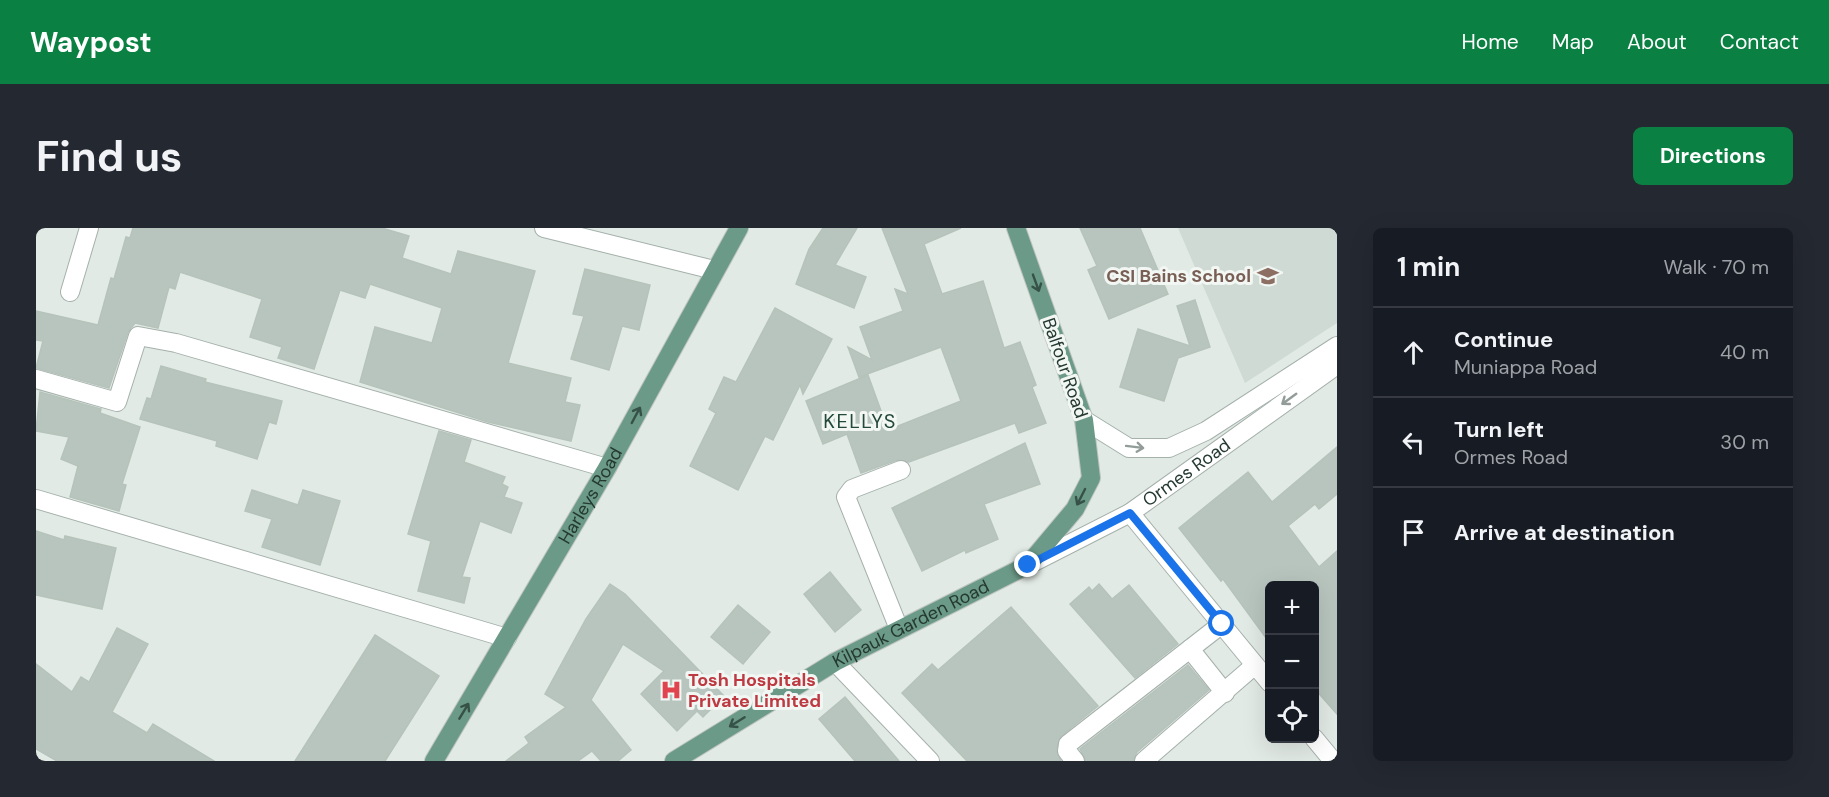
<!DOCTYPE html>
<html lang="en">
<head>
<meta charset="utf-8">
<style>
  :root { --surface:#171b24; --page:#242831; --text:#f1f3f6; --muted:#9ea1a6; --line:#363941; --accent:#0b8043 }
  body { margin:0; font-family:"DM Sans",sans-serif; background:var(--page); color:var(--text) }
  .controls { position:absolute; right:18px; bottom:18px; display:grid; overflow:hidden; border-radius:9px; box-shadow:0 6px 24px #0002 }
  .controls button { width:54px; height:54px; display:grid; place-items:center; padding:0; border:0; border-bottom:2px solid var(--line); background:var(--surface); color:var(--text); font:30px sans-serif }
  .stop { position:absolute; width:18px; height:18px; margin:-14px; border:4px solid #1a73e8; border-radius:50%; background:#fff }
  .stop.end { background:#1a73e8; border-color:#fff; box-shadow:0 2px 6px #0008 }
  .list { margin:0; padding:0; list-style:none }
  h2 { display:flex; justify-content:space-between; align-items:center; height:78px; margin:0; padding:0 24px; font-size:26px }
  h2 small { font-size:20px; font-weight:400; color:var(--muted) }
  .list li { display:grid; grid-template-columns:39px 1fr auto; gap:18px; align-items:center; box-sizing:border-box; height:90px; padding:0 24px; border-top:2px solid var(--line) }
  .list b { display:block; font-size:22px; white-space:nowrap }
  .list p { margin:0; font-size:20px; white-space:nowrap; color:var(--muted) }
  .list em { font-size:20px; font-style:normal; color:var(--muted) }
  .icon { flex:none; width:33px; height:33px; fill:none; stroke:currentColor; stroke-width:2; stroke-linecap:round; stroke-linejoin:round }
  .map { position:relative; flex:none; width:1301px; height:533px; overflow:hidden; border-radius:9px }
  header { display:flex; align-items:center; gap:36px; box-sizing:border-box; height:84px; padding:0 30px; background:var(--accent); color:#fff }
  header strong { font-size:28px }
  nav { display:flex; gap:33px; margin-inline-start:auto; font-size:21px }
  .intro { display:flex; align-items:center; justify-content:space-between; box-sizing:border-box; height:144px; padding:0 36px }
  h1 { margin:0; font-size:42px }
  .button { padding:15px 27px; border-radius:9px; background:var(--accent); color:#fff; font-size:21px; font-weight:700 }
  main { display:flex; gap:36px; padding:0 36px }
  aside { flex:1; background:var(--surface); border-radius:9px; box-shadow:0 6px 24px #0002 }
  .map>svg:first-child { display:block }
  .built { fill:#d0dad4 }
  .building { fill:#b8c5be; stroke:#b5c3bb; stroke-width:1.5 }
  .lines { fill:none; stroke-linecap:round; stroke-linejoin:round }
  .minor-casing { stroke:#a5b1ab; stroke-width:20 }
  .major-casing { stroke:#bdc4c1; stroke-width:20 }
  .minor { stroke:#fff; stroke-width:18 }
  .major { stroke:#6c9a88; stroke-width:18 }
  .oneway { stroke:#365147 }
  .oneway2 { stroke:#929c98 }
  .route { stroke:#1a73e8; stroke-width:8 }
  .labels { text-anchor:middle; stroke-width:6; stroke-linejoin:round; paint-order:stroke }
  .education-label { font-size:18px; font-weight:bold; fill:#785e54; stroke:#f2f7f4; text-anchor:end }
  .street-label { font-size:18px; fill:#243931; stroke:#f2f7f4 }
  .health-label { font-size:18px; font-weight:bold; fill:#be3a42; stroke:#f2f7f4; text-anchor:start }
  .neighbourhood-label { font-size:20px; letter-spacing:1.5px; fill:#23493a; stroke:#f2f7f4 }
</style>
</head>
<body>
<header>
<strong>Waypost</strong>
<nav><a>Home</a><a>Map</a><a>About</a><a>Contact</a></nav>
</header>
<div class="intro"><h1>Find us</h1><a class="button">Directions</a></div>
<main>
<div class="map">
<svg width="1301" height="533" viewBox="0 0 1301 533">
  <rect width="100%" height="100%" fill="#e2eae5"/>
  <polygon class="built" points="1142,0 1301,0 1301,95 1209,155"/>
  <g class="building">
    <polygon points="97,0 346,0 373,8 366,30 415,46 422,23 499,43 472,135 535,150 529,174 544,177 535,213 452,194 324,154 339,99 396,115 406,80 334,56 329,70 304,62 278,141 242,130 246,119 214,109 226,71 144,44 139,61 133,59 122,100 99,95 92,104 73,160 0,140 7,113 0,112 0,83 62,97 75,50 78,51 90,9 94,10"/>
    <polygon points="787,0 821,0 799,37 830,49 818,80 760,56 773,21"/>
    <polygon points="846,0 925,0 888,16 906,66 947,53 968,120 984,114 1000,157 996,159 1010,195 983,205 979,195 873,234 861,232 825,245 811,206 787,216 770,173 832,147 852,202 925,173 905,119 823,149 812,119 836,132 824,99 867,83 859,61 872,66"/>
    <polygon points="1044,0 1104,0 1132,66 1073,91 1052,42 1061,38"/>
    <polygon points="549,41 614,57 603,102 586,98 573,142 535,131 548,88 537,86"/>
    <polygon points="1159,72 1174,119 1142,130 1128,173 1084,159 1102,101 1154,118 1141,78"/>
    <polygon points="739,80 796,111 767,166 764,157 737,212 729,208 702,262 654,238 680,185 673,181 688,149 700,154"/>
    <polygon points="125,138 170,151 169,154 246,173 240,196 233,194 221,231 180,218 181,213 104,191 111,170 115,171"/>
    <polygon points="4,164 65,181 64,185 104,199 86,256 90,257 83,283 34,269 42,238 25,231 33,209 0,203"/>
    <polygon points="403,203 435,212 428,234 469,249 466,256 472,259 468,269 486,275 475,305 444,293 426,349 434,350 428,375 382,363 395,313 372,306"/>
    <polygon points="989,215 1004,256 948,276 962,311 930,325 929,322 886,343 856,280"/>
    <polygon points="1301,219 1301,266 1283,281 1279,276 1252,298 1283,339 1301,323 1301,486 1278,460 1278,357 1233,357 1233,414 1187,351 1185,353 1143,300 1212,244 1236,274"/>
    <polygon points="216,262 262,277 267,262 304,273 284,337 226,319 236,291 209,283"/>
    <polygon points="0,303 28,312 29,308 80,320 66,381 0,367"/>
    <polygon points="794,344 825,382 799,404 768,366"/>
    <polygon points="574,356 589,366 688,468 667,489 661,483 641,503 605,466 628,443 587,416 555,472 595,522 582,533 565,533 556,523 542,533 470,533 493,515 489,509 530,479 509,466 550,391"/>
    <polygon points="1063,356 1076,371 1093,357 1142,416 1099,450 1034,376 1053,359 1056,363"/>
    <polygon points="702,377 734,404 707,436 675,409"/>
    <polygon points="975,379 1062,478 1025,508 1020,522 1025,533 931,533 866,465 896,436 902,442"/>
    <polygon points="81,400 112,416 76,484 111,505 117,496 178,533 21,533 0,521 0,436 36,464 45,449 53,454"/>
    <polygon points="339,407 403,448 349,533 259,533"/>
    <polygon points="1152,437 1173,462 1101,524 1097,533 1050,533 1044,521"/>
    <polygon points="809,469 863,533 819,533 783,491"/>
  </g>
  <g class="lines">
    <defs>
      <g id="minor">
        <polyline points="508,0 678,42"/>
        <polyline points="34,64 53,0"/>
        <polyline points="0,151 81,174 102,108 140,115 571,240"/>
        <polyline points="1048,192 1093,220 1133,220 1170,203 1301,118"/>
        <polyline points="0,271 471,410"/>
        <polyline points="1094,285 1234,455"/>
        <path id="s1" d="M992,337L1094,285L1301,137"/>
        <polyline points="863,401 810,269 816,261 865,242"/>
        <polyline points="1154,421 1189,465"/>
        <polyline points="799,434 894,533"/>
        <polyline points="1278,510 1297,533"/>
        <polyline points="1039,533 1031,523 1032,516 1186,396"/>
        <polyline points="1108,533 1219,437"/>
      </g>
      <g id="major">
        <path id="s2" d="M398,533L571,240L703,0"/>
        <path id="s3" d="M638,533L799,434L992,337L1039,281L1055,250L1048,192L980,0"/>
      </g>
    </defs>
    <use href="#minor" class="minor-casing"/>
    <use href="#major" class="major-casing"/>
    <use href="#minor" class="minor"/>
    <use href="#major" class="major"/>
  </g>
  <defs><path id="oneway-shaft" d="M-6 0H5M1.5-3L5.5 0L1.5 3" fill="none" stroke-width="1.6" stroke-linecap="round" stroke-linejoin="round" transform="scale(1.5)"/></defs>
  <g class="oneway">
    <use href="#oneway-shaft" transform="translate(1000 55) rotate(70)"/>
    <use href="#oneway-shaft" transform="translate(600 187) rotate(-62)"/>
    <use href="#oneway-shaft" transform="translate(1045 269) rotate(117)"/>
    <use href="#oneway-shaft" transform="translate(428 483) rotate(-59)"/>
    <use href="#oneway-shaft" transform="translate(701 494) rotate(148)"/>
  </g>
  <g class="oneway2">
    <use href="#oneway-shaft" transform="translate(1253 171) rotate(144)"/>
    <use href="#oneway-shaft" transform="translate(1099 219) rotate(7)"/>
  </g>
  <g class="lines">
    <polyline class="route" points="992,337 1094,285 1186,396"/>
  </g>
  <defs>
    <symbol id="school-bare" viewBox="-9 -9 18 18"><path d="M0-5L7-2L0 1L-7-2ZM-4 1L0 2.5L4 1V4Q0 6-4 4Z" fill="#8d6e63" stroke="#f2f7f4" stroke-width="2.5" paint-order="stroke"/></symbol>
    <symbol id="hospital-bare" viewBox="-9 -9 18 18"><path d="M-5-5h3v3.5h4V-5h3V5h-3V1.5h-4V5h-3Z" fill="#e0444e" stroke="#f2f7f4" stroke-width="2.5" paint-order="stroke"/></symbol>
  </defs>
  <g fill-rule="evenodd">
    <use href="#school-bare" x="1217" y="33" width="30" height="30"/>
    <use href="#hospital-bare" x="620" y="447" width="30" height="30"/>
  </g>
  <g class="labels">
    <g class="education-label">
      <text x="1215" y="54">CSI Bains School</text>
    </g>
    <g class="street-label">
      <text transform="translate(1029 140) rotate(71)" y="6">Balfour Road</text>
      <text dy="6" stroke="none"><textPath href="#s1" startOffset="184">Ormes Road</textPath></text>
      <text dy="6" stroke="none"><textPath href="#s2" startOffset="308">Harleys Road</textPath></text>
      <text dy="6" stroke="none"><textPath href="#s3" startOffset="274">Kilpauk Garden Road</textPath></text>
    </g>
    <g class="health-label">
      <text x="652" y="458">Tosh Hospitals<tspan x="652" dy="21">Private Limited</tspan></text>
    </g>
    <g class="neighbourhood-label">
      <text x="824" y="200">KELLYS</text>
    </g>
  </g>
</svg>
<div class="controls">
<button>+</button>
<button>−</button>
<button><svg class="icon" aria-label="locate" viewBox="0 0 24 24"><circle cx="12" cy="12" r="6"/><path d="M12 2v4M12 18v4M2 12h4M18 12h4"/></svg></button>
</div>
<div class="stop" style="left:1186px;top:396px"></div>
<div class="stop end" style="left:992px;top:337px"></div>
</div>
<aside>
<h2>1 min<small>Walk · 70 m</small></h2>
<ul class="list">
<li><svg class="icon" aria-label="ahead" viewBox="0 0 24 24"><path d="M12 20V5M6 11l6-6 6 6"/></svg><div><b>Continue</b><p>Muniappa Road</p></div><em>40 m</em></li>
<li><svg class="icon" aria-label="left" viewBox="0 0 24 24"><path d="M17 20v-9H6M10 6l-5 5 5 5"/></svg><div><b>Turn left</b><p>Ormes Road</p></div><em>30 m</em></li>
<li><svg class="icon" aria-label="arrive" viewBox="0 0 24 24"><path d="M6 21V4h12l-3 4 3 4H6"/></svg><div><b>Arrive at destination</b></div></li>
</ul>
</aside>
</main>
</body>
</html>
